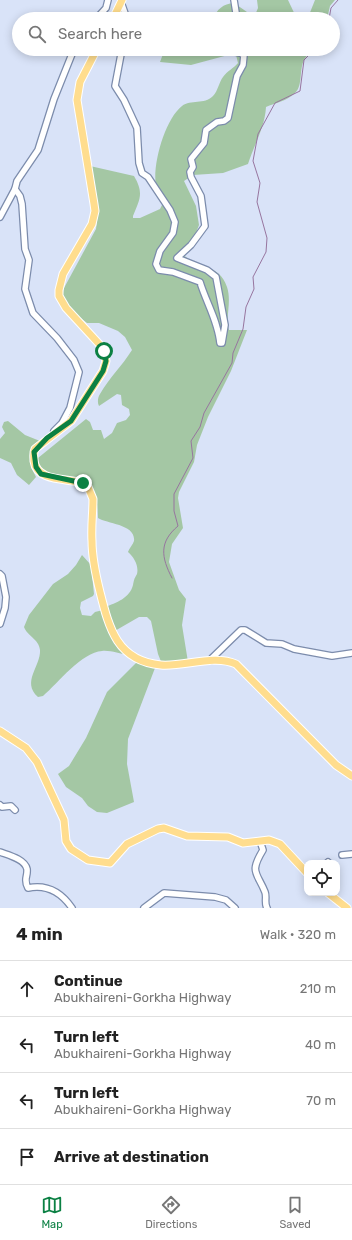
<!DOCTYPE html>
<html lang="en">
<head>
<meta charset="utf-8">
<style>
  :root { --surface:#fff; --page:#f2f2f2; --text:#222; --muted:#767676; --line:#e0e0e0; --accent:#0b8043 }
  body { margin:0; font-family:Rubik,sans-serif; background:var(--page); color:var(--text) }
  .controls { position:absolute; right:12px; bottom:12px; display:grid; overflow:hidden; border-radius:8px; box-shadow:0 2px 10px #0003 }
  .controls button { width:36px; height:36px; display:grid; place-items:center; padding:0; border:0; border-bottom:1px solid var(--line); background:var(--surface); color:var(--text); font:20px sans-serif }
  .stop { position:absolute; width:12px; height:12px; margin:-9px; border:3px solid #0b8043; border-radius:50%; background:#fff }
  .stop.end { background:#0b8043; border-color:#fff; box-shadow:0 1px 4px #0008 }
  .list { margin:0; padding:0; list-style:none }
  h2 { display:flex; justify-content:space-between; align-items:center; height:52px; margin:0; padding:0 16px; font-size:17px }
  h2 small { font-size:13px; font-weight:400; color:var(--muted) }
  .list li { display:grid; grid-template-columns:26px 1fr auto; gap:12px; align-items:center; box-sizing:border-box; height:56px; padding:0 16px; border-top:1px solid var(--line) }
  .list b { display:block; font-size:15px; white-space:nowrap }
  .list p { margin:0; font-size:13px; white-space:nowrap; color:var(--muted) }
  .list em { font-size:13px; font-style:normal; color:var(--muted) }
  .icon { flex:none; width:22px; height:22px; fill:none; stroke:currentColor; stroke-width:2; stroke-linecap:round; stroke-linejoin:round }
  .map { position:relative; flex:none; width:352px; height:908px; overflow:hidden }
  .search { position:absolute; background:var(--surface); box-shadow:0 2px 10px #0003; left:12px; right:12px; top:12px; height:44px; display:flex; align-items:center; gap:10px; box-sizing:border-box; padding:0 14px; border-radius:22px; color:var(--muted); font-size:15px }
  .sheet { height:276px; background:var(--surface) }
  nav { display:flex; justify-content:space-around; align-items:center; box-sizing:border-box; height:56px; border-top:1px solid var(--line); background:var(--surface); font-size:11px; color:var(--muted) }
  nav a { display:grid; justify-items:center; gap:2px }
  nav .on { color:var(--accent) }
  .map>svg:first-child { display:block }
  .green { fill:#a4c7a4 }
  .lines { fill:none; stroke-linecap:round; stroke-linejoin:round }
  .stream { stroke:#97759f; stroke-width:1 }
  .minor-casing { stroke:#7c8cac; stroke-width:8 }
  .major-casing { stroke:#fff; stroke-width:9 }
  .minor { stroke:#fff; stroke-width:5.5 }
  .major { stroke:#ffdd8e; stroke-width:7 }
  .route { stroke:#0b8043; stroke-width:5 }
</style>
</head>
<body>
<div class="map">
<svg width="352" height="908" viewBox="0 0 352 908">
  <rect width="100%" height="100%" fill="#d9e3f8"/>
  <g class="green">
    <path d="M257,0H288L297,19H213C217,9 223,4 234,3L247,12L255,15L258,8Z"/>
    <polygon points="315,0 335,0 330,6 327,19 305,19 309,15"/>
    <path d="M168,49H315C311,52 306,56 304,60C299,70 303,86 295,93C287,101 275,103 266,107C265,127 254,145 248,164L223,173L193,175L184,181L196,206L199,225L194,238L182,253C196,270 219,262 227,287C232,302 225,317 229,330H247L231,371L208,417L197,445L194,462L179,492L178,498L183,528L172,544L169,562L179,590L186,599L182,625L188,662L162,664L158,654L151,621L147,617H139L113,632L105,607C116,603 130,598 133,585C134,580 134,579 137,574C139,566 134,557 128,552C129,548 133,545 134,541C136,524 107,524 98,518C97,486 92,480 60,475C52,474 46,474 40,469L38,458L86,419L90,422L93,430H101L104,439L112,433L117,423L126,420L130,415L129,409L122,405L121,395L117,394L99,406C97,402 98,397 100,394C109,378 122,366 132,350L125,337L118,331L99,323H87L66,307L62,298L64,288L96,229L98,213L90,166L134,176C144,193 140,199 133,216V218H140L160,209L163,203C161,197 157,191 156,186C152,165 165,119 182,106C191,99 204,105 213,96C218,91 219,82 223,77C227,71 234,68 238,63L236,55L232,54L191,65L160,62L163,54Z"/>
    <polygon points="8,421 25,435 40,441 30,456 31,467 36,477 29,485 17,475 11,463 0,458 0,439 5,433 2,427 4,422"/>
    <path d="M82,555L91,565L94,594L93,596L81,602L80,608L82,615L91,616L95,612L103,610C109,635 110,638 129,655C120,654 110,650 102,651C82,652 58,683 43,696L38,697C21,682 41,666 40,650C39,639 27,636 24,627L29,615L53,584L68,574L76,565Z"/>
    <polygon points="138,661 155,668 128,739 127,764 134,802 107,813 97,812 88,806 82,798 66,787 58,774 69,766 86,738 107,692"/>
  </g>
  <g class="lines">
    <g class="stream">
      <polyline points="329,19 331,8 338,0"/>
      <path d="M172,578C161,557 159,542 178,526L174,511V494L193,458L191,441L200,427L204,413L232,363L233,353L243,329L246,307L254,289L253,277L266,252L267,238L257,202L260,183L253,161L258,134L275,103L300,91L304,60L315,49"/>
    </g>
    <defs>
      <g id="minor">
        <polyline points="234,0 237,19"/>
        <polyline points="121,2 127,19"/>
        <polyline points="96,19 106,8 108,0"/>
        <path d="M122,49L115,86L124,100L137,128L139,163L142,173L148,177L170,210L175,222L173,233L160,251L156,264L159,270L173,272L200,282C206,302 218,321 220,343H222L225,325L216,277L207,270L177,258L191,245L205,226L201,196L191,177L190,172L193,167L191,159L204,143L206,130L217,122L224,121L228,118L237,76L243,65L244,55C236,49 222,53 213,51L212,49"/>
        <polyline points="0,217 15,189"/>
        <polyline points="54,431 62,423 70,408 79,372 74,360 57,338 33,313 25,289 29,260 25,249 22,204 20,196 15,189 17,181 38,150 54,99 74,49"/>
        <polyline points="0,574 2,576 6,597 5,608 0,624"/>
        <polyline points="211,661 212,658 241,630 245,630 266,643 282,644 294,649 332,656 352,653"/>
        <polyline points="0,805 2,807 11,806 15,810"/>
        <path d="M260,841L263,850C249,873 257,872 265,892C267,897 264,903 267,908"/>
        <path d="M0,852C8,855 25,859 27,869C28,877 23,879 28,888C47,884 61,892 72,908"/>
        <polyline points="342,855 352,854"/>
        <polyline points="328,862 329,863"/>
        <polyline points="144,908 164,893 215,897 226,900 235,908"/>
      </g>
      <g id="major">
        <polyline points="113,19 122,0"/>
        <path d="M97,49L80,82L77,100L94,204L95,211L92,224L63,274L59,290V296L66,308L101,346L106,361L103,371L71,421L35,449C33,453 34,457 34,461C37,482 66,478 83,483L88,487L93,499C93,513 91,527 92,541C92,558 96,576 100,592C109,628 117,661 161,665C184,667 214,654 236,664L336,765L352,776"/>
        <polyline points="0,731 26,748 37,762 64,820 66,841 71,849 88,860 110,863 127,844 158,829 164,828 187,836 228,837 243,843 269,840 280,844 307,873"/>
        <polyline points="328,893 347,908"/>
      </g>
    </defs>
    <use href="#minor" class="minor-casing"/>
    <use href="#major" class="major-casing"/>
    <use href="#minor" class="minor"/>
    <use href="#major" class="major"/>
  </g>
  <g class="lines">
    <polyline class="route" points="83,483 41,474 36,467 34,452 47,438 71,421 103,371 106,361 104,351"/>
  </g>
</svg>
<div class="controls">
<button><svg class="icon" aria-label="locate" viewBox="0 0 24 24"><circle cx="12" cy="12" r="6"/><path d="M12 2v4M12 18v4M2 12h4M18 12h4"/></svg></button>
</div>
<div class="stop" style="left:104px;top:351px"></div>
<div class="stop end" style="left:83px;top:483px"></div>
<div class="search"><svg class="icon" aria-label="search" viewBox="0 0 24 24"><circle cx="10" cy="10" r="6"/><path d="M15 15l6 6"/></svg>Search here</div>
</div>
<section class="sheet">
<h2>4 min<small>Walk · 320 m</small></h2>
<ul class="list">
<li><svg class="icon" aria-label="ahead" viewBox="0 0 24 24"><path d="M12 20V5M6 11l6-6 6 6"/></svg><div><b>Continue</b><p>Abukhaireni-Gorkha Highway</p></div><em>210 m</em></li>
<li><svg class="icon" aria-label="left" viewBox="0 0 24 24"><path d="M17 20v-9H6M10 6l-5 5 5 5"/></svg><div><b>Turn left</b><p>Abukhaireni-Gorkha Highway</p></div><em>40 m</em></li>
<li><svg class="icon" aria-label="left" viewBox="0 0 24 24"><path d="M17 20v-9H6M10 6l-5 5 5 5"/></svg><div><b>Turn left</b><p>Abukhaireni-Gorkha Highway</p></div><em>70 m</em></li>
<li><svg class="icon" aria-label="arrive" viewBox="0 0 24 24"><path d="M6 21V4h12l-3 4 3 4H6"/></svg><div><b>Arrive at destination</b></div></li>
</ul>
</section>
<nav>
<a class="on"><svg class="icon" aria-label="map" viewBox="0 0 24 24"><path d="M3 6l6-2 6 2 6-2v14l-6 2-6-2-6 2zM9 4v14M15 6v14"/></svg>Map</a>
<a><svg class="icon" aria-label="directions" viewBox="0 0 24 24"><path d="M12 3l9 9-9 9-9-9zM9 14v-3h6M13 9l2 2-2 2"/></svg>Directions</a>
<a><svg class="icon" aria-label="saved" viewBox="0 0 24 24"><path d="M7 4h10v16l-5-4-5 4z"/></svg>Saved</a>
</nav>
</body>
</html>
